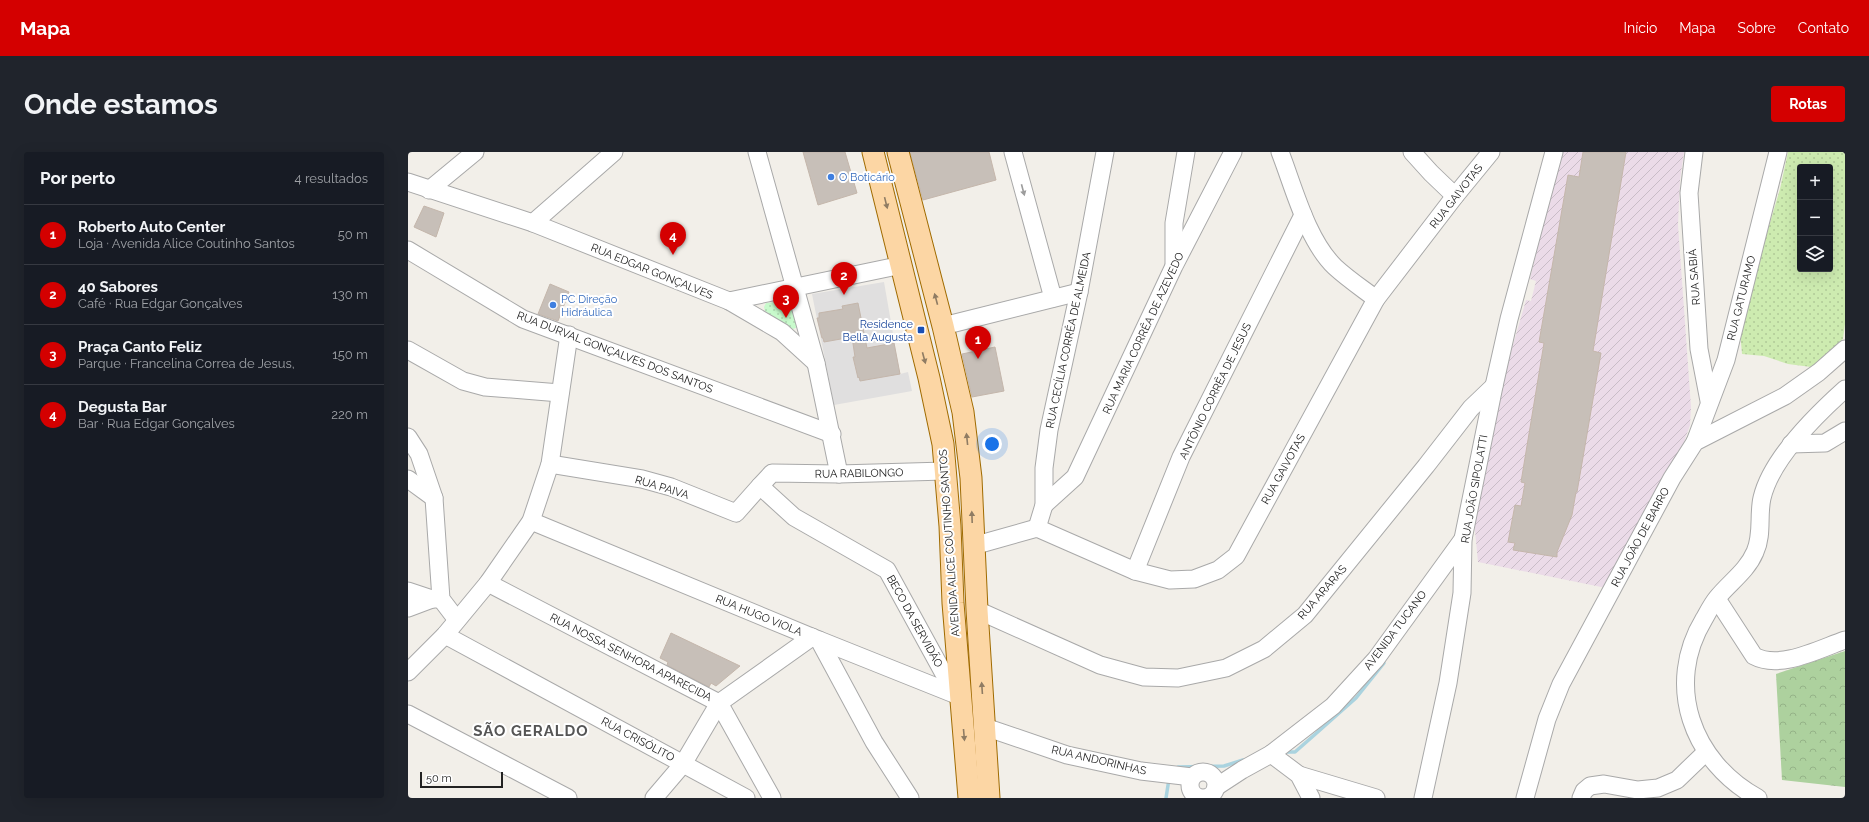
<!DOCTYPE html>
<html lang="pt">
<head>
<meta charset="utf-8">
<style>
  :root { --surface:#171b24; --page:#20242c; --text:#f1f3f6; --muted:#9ea1a6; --line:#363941; --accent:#d40000 }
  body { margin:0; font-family:Raleway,sans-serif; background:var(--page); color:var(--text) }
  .controls { position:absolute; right:12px; top:12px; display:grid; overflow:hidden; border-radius:4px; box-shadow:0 4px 16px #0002 }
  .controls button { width:36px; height:36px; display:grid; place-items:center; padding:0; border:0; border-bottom:1px solid var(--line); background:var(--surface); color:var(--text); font:20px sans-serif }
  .scale { position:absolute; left:12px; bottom:10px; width:83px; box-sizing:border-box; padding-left:4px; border:2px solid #222; border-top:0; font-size:11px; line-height:14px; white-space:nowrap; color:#222; -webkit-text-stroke:3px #fff; paint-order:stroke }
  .you { position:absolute; left:584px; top:292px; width:14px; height:14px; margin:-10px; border:3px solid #fff; border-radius:50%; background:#1a73e8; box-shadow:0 0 0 6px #1a73e833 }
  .badge { display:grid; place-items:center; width:26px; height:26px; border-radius:50%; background:var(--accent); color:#fff; font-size:13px; font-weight:700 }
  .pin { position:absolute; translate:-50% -33px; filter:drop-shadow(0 1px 2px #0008) }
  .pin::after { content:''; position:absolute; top:21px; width:14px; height:12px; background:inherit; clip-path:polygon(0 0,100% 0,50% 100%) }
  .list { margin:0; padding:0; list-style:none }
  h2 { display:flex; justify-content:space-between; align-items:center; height:52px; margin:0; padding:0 16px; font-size:17px }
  h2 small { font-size:13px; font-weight:400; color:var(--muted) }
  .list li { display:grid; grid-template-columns:26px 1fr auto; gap:12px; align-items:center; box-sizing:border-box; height:60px; padding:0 16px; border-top:1px solid var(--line) }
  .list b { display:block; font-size:15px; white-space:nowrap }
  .list p { margin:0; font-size:13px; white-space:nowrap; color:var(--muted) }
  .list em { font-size:13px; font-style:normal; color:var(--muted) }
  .icon { flex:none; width:22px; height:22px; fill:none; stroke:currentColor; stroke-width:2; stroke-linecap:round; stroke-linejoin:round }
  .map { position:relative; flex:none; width:1437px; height:646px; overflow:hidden; border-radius:4px }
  header { display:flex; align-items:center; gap:24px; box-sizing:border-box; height:56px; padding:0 20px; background:var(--accent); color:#fff }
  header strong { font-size:19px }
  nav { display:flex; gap:22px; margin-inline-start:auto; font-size:14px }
  .intro { display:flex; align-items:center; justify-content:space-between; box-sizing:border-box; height:96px; padding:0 24px }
  h1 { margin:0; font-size:28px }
  .button { padding:10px 18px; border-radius:4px; background:var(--accent); color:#fff; font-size:14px; font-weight:700 }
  main { display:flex; gap:24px; padding:0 24px }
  aside { flex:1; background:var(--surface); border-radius:4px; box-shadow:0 4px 16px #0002 }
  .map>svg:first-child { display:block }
  .residential { fill:#e0dfdf }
  .industrial { fill:url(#industrial-furrows) }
  .grass { fill:url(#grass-dots); fill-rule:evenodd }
  .forest { fill:url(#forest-crowns) }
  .park { fill:url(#park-dots) }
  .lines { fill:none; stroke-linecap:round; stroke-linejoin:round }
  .stream { stroke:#aad3df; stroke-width:3.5 }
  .building { fill:#c7bfb8; stroke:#c4b6ab }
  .minor-casing { stroke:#a9a9a9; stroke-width:19 }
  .major-casing { stroke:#a06b00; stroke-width:23 }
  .minor { stroke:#fff; stroke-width:17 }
  .major { stroke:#fcd6a4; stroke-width:21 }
  .oneway { fill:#9c9c9c }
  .oneway2 { fill:#8f7c63 }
  .shop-dot { fill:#3f7fe0; stroke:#fff; stroke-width:1.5 }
  .transit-dot { fill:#1a4fb4; stroke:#fff; stroke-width:1.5 }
  .labels { text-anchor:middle; stroke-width:4; stroke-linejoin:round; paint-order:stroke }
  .shop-label { font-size:11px; fill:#366cbe; stroke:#fff; text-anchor:start }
  .street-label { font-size:11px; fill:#222; stroke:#fff }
  .transit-label { font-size:11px; fill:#164399; stroke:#fff; text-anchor:end }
  .district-label { font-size:15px; font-weight:bold; letter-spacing:1px; fill:#555; stroke:#fff }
</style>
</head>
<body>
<header>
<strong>Mapa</strong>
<nav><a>Início</a><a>Mapa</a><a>Sobre</a><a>Contato</a></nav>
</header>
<div class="intro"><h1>Onde estamos</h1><a class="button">Rotas</a></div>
<main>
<aside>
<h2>Por perto<small>4 resultados</small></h2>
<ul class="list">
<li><span class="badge">1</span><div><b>Roberto Auto Center</b><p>Loja · Avenida Alice Coutinho Santos</p></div><em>50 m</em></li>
<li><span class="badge">2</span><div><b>40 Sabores</b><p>Café · Rua Edgar Gonçalves</p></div><em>130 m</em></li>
<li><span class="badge">3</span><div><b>Praça Canto Feliz</b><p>Parque · Francelina Correa de Jesus,</p></div><em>150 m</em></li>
<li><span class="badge">4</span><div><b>Degusta Bar</b><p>Bar · Rua Edgar Gonçalves</p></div><em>220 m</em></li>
</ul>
</aside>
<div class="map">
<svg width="1437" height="646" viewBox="0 0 1437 646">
  <defs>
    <pattern id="industrial-furrows" width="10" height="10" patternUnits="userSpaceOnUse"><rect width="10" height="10" fill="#ebdbe8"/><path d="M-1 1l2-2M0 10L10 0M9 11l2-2" fill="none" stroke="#c9bcc7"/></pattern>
    <pattern id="grass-dots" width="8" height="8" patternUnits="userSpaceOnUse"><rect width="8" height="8" fill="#cdebb0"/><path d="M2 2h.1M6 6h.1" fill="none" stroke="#b0c997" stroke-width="1.8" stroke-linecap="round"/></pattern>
    <pattern id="forest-crowns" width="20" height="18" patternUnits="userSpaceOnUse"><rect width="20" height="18" fill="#add19e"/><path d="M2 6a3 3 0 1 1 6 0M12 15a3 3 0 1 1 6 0" fill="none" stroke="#95b388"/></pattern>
    <pattern id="park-dots" width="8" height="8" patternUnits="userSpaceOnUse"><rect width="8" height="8" fill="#c8facc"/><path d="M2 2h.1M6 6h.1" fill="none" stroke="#acd6af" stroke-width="1.8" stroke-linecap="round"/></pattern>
  </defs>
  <rect width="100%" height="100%" fill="#f2efe9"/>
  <polygon class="residential" points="476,130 492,222 500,220 504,239 426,253 404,142"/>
  <polygon class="industrial" points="1153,0 1276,0 1272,28 1270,73 1283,255 1282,273 1274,296 1198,436 1070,410 1066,369 1094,231 1118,148 1123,149 1128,129 1122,127"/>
  <path class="grass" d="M1380,0H1437V172L1435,187L1410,211L1403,215L1380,212L1356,204L1334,202L1332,179L1335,161L1372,37ZM1392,15H1422V117H1392Z"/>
  <polygon class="forest" points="1437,499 1437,635 1374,628 1368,522"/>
  <polygon class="park" points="376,149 384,152 390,175 385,177 357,159 356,155 358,151"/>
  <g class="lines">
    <g class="stream">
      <polyline points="875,600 887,600 912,578 948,546 976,511"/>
      <polyline points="770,615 816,614 835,608"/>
      <polyline points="758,646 761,627"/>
    </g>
  </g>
  <g class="building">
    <polygon points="395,0 437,0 449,41 410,53"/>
    <polygon points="502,0 581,0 588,28 515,48"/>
    <polygon points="1175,0 1218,0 1185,199 1193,201 1169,340 1168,340 1164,363 1149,400 1149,405 1105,398 1107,391 1100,390 1107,353 1113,354 1117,331 1113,330 1136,191 1131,190 1160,23 1171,25"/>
    <polygon points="16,54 36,61 28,85 6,75"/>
    <polygon points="142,132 161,140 150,169 130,162"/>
    <polygon points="450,151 459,196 486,191 492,222 452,229 451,225 450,226 445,205 447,205 444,185 416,190 415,186 414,186 409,166 411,166 411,161 435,157 434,154"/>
    <polygon points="587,195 596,239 564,245 554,202"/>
    <polygon points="263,481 332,514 308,534 303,531 301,535 259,513 260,510 252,506"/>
  </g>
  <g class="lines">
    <defs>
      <g id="minor">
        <polyline points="349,0 408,211 431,322"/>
        <polyline points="605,0 645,146"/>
        <path d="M872,0C886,36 899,88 927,115C940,127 955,137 968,147"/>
        <polyline points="1004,0 1023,21 1047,44"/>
        <polyline points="1286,0 1281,41 1291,197 1301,249"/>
        <polyline points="0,30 125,71 321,149 374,180 408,211"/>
        <polyline points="21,38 67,0"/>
        <polyline points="125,71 206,0"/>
        <polyline points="0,98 115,167 424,282"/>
        <polyline points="766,111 766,71 778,0"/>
        <polyline points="321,149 494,113"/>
        <polyline points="535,174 671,140"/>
        <polyline points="0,198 55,229 77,235 152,241"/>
        <polyline points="0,285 11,302 26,346 33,447 49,468"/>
        <polyline points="1287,290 1318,208 1370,0"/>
        <polyline points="1383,292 1417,291 1437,279"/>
        <polyline points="142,312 234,327 263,335 328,361 352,334"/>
        <polyline points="537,319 431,322 364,321 352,334 386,365 479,418 547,542"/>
        <polyline points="0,327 26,346"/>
        <polyline points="636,353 667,325 766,114 825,0"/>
        <polyline points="123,369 411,488 466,590 502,646"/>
        <polyline points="629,376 636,353 636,316 641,278 671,140 697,0"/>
        <polyline points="565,394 629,376 727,419 762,428 786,427 810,418 828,404 968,147 1047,44 1083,0"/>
        <polyline points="727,419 773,305 895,63"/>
        <polyline points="80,431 311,551 364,646"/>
        <polyline points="0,439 24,447 33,447"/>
        <path d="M1309,447L1346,504C1372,518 1411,497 1437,488"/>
        <polyline points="0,456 24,447"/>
        <polyline points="569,458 692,513 736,525 770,526 818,516 856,497 897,463 1018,314 1063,256 1086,234"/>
        <polyline points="37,483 338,646"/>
        <polyline points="411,488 551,544"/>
        <polyline points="0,520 37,483 80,431 123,369 142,312 161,183"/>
        <polyline points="0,562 160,646"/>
        <polyline points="577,575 659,603 733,619 784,625"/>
        <polyline points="863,602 891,623 903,646"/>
        <circle cx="795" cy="633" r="13"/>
        <polyline points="891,623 968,646"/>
        <polyline points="808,635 834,618 863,602 925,554 968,507 1055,387"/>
        <polyline points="246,646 275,612 311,551 404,485"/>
        <polyline points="1015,646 1040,531 1054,441 1055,387 1086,234 1101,167 1146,0"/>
        <polyline points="1117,646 1139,567 1153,532 1264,326 1287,290 1377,244 1411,220 1437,197"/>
        <polyline points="1173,646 1176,639 1182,634 1196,632 1230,638 1250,636 1269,628 1298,600"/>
        <path d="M1350,646C1284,610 1256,533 1296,467C1300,460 1304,452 1309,446C1322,430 1339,419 1347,400C1355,383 1350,363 1354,346C1363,307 1408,263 1437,237"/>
      </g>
      <g id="major">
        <polyline points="465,0 521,226 535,292 542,374 545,451 561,646"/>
        <polyline points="490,0 535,174 555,260 563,326 569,458 581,646"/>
      </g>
    </defs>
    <use href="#minor" class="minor-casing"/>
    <use href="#major" class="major-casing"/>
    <use href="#minor" class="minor"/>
    <use href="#major" class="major"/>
  </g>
  <defs><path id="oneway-solid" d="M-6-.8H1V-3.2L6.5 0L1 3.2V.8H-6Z"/></defs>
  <use class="oneway" href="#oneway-solid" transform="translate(615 38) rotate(75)"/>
  <g class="oneway2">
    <use href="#oneway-solid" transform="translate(478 51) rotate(76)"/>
    <use href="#oneway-solid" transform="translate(528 147) rotate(-105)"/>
    <use href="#oneway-solid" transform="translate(516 206) rotate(75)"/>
    <use href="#oneway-solid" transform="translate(559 287) rotate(-96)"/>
    <use href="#oneway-solid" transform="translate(564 365) rotate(-92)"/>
    <use href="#oneway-solid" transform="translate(574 536) rotate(-94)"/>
    <use href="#oneway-solid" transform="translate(556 583) rotate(85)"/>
  </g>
  <g class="shop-dot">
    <circle cx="423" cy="25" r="4"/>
    <circle cx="145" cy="153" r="4"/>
  </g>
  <rect class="transit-dot" x="509" y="174" width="8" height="8" rx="2"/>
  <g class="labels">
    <g class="shop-label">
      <text x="431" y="29">O Boticário</text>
      <text x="153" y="151">PC Direção<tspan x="153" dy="13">Hidráulica</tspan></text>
    </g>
    <g class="street-label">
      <text transform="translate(1048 44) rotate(-52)" y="4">RUA GAIVOTAS</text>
      <text transform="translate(244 119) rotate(22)" y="4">RUA EDGAR GONÇALVES</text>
      <text transform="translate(1286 125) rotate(-94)" y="4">RUA SABIÁ</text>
      <text transform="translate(1333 146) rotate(-76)" y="4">RUA GATURAMO</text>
      <text transform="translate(735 181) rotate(-65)" y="4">RUA MARIA CORRÊA DE AZEVEDO</text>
      <text transform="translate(660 188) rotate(-78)" y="4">RUA CECÍLIA CORRÊA DE ALMEIDA</text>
      <text transform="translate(207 200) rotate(21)" y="4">RUA DURVAL GONÇALVES DOS SANTOS</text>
      <text transform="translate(807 239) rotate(-64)" y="4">ANTÔNIO CORRÊA DE JESUS</text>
      <text transform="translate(875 317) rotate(-61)" y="4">RUA GAIVOTAS</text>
      <text transform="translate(451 321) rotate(-1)" y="4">RUA RABILONGO</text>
      <text transform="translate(254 335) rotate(17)" y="4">RUA PAIVA</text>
      <text transform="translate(1066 337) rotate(-80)" y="4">RUA JOÃO SIPOLATTI</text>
      <text transform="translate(1232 385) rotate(-62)" y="4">RUA JOÃO DE BARRO</text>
      <text transform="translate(541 391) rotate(-94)" y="4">AVENIDA ALICE COUTINHO SANTOS</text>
      <text transform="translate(914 440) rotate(-49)" y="4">RUA ARARAS</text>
      <text transform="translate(351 463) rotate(22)" y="4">RUA HUGO VIOLA</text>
      <text transform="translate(507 469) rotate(61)" y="4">BECO DA SERVIDÃO</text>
      <text transform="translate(987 478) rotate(-53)" y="4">AVENIDA TUCANO</text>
      <text transform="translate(223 505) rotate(27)" y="4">RUA NOSSA SENHORA APARECIDA</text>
      <text transform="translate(230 587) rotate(28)" y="4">RUA CRISÓLITO</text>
      <text transform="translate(691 608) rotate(13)" y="4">RUA ANDORINHAS</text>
    </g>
    <g class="transit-label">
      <text x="505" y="176">Residence<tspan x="505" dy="13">Bella Augusta</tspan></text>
    </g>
    <g class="district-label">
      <text x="123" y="584">SÃO GERALDO</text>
    </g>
  </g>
</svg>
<div class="controls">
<button>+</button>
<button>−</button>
<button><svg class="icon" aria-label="layers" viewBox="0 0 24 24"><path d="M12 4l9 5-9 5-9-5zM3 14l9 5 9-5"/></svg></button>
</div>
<div class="scale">50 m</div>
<div class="you"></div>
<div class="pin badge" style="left:570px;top:207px">1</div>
<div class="pin badge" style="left:436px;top:143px">2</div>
<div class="pin badge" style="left:378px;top:166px">3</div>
<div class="pin badge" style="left:265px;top:103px">4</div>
</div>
</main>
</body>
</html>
